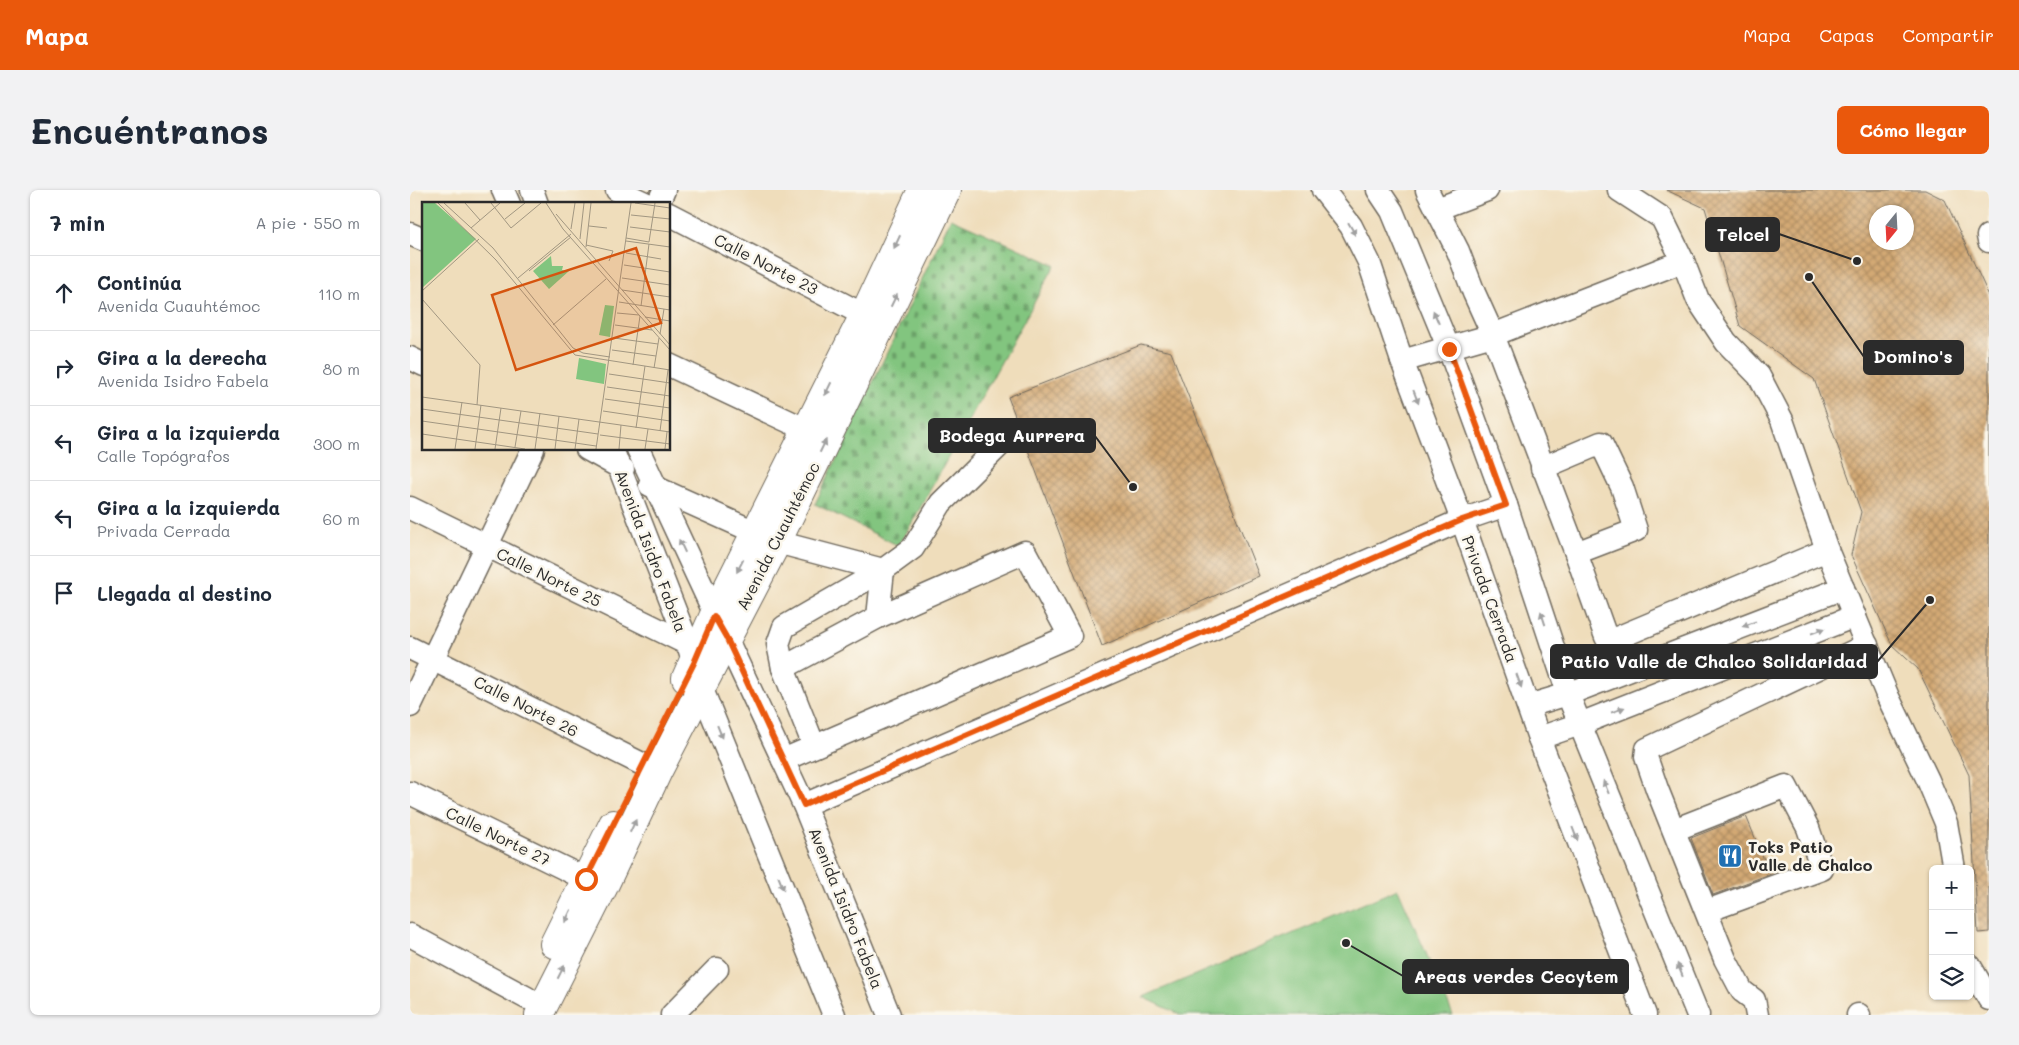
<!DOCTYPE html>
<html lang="es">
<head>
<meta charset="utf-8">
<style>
  :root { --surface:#fff; --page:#f2f2f3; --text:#1f2937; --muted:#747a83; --line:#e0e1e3; --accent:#ea580c }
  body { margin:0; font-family:Mali,sans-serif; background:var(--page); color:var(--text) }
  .controls { position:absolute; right:15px; bottom:15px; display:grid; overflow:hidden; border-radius:8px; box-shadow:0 1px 4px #0004 }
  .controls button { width:45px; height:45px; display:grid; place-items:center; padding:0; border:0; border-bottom:1px solid var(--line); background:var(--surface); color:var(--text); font:25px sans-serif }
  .compass { position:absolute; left:1459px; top:15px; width:45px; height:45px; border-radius:50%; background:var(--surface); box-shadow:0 1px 4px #0004; rotate:198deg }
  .stop { position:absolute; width:15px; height:15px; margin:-11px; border:4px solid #ea580c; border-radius:50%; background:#fff }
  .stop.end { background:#ea580c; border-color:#fff; box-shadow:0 1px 5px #0008 }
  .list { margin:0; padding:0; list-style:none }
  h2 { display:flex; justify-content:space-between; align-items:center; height:65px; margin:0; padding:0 20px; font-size:21px }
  h2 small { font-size:16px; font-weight:400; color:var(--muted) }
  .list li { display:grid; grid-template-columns:32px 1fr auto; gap:15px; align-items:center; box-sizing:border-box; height:75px; padding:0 20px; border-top:1px solid var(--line) }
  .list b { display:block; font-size:19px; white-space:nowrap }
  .list p { margin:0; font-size:16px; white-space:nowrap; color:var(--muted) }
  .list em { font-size:16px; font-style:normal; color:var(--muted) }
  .icon { flex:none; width:28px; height:28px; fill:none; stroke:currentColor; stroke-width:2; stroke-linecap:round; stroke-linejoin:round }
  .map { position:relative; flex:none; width:1579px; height:825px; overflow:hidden; border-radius:8px }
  header { display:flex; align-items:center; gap:30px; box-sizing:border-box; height:70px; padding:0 25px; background:var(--accent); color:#fff }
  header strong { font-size:24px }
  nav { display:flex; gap:28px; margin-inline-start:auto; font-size:18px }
  .intro { display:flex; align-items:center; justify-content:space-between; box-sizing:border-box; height:120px; padding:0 30px }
  h1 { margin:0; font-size:35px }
  .button { padding:12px 22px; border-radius:8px; background:var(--accent); color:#fff; font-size:18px; font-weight:700 }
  main { display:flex; gap:30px; padding:0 30px }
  aside { flex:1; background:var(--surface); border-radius:8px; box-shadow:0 1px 4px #0004 }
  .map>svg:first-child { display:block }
  .cemetery { fill:url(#cemetery-stones); stroke:#567855 }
  .park { fill:#82c57f; stroke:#567855 }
  .building { fill:url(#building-cross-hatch); fill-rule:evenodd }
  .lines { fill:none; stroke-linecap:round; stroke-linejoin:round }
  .minor-casing { stroke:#70695d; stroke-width:25 }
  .major-casing { stroke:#70695d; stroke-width:30 }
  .minor { stroke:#fff; stroke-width:22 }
  .major { stroke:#fff; stroke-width:28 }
  .oneway { fill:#a0a0a0 }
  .route { stroke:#ea580c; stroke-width:6 }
  .labels { text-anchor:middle; stroke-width:5; stroke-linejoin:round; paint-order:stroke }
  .street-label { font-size:16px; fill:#2b2b2b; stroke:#fbf7ec }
  .poi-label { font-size:16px; font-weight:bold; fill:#2b2b2b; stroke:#fbf7ec; text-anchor:start }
  .inset-road { fill:none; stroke:#a19681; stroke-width:1 }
  .view { fill:#d5540f; fill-opacity:0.15; stroke:#d5540f; stroke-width:2.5 }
  .inset-edge { fill:none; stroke:#2b2b2b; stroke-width:2.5 }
  .leader { fill:none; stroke:#2b2b2b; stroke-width:2 }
  .callout-dot { fill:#2b2b2b; stroke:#fbf7ec; stroke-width:2 }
  .callout { fill:#2b2b2b; stroke:#2b2b2b; stroke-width:2 }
  .callout-label { font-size:18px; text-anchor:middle; font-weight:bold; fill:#fff }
</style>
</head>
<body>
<header>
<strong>Mapa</strong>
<nav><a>Mapa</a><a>Capas</a><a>Compartir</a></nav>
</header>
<div class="intro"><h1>Encuéntranos</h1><a class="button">Cómo llegar</a></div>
<main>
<aside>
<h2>7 min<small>A pie · 550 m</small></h2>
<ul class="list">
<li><svg class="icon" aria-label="ahead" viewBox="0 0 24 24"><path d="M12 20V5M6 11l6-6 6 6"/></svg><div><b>Continúa</b><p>Avenida Cuauhtémoc</p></div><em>110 m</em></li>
<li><svg class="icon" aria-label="right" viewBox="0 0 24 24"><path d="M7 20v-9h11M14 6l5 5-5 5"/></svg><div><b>Gira a la derecha</b><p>Avenida Isidro Fabela</p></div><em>80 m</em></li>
<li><svg class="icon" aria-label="left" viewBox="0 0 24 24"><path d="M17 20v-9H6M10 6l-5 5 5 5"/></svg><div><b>Gira a la izquierda</b><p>Calle Topógrafos</p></div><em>300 m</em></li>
<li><svg class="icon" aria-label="left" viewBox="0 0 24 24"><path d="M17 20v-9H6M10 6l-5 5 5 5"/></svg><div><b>Gira a la izquierda</b><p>Privada Cerrada</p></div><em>60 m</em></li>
<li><svg class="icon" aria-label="arrive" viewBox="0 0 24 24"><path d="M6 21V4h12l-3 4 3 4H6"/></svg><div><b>Llegada al destino</b></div></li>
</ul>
</aside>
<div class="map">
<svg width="1579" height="825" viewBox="0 0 1579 825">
  <defs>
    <pattern id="cemetery-stones" width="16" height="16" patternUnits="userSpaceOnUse" patternTransform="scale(1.25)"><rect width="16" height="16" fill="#82c57f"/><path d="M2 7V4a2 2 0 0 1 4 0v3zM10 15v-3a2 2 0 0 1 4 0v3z" fill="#6ba068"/></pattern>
    <pattern id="building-cross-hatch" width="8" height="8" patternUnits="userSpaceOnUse" patternTransform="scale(1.25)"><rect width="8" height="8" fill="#d3a975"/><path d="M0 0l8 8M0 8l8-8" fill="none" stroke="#ab8a60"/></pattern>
  </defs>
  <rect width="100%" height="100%" fill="#fbf7ec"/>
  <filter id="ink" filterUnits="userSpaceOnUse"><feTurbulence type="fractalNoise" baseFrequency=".02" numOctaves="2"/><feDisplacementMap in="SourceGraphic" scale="10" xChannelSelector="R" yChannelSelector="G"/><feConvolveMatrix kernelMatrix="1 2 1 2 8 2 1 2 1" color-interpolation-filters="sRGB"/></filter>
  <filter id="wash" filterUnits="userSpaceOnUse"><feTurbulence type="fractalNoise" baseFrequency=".0096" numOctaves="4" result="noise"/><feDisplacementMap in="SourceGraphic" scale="20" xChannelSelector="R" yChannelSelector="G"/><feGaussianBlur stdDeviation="1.12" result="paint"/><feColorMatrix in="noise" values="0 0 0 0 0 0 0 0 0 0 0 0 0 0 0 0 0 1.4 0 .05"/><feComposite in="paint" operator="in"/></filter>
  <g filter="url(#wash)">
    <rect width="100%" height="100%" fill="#efddbb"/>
    <polygon class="cemetery" points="541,28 645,75 489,356 405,314"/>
    <polygon class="park" points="988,699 1043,825 771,825 733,807"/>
    <g id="blocks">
      <g class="building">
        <path d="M1256,0H1515L1535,10L1579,106V742L1568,743L1559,585L1508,479L1482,455L1441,365L1451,322L1404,189L1330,136L1295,18ZM1466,22H1496V52H1466Z"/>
        <polygon points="731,155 761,162 849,386 692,456 598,207"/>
        <polygon points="1336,626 1360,684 1303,705 1281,648"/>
      </g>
    </g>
  </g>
  <g filter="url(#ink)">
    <use href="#blocks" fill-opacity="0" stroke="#70695d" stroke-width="1"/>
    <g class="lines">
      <defs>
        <g id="minor">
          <polyline points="93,0 99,14"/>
          <polyline points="122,0 127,14"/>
          <polyline points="207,0 237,14"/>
          <polyline points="913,0 941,36 959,72 992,171 1052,330 1129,548 1235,825"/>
          <polyline points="968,0 982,21 1039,159 1096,315 1161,512 1288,825"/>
          <polyline points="1017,0 1048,61 1064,103 1083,145 1166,363 1196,447 1207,448 1417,360"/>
          <polyline points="1209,0 1252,28 1273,71 1288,110 1316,152 1349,186 1372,230 1417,360 1478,507 1518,590 1536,633 1544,679"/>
          <polyline points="248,14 254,0"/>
          <polyline points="1027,19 1077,0"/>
          <polyline points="259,24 454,125"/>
          <polyline points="0,44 14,50"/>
          <polyline points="1578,46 1579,51"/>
          <polyline points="0,168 14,175"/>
          <polyline points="992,171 1083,145 1273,71"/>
          <polyline points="259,175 397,240"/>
          <polyline points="177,259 213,279"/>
          <polyline points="202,259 278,454 291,497 424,825"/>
          <polyline points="228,259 394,615 479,825"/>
          <polyline points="1132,278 1191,253 1212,297 1226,340 1166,363"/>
          <polyline points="240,295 347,343"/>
          <polyline points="0,318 278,454"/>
          <polyline points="367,352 473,380"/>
          <polyline points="0,458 232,574"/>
          <polyline points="373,478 468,427 473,380"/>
          <polyline points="0,516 123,259"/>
          <polyline points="1118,516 1158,504 1433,398"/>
          <polyline points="1129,548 1170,534 1445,426"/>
          <polyline points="404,556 373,478 368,454 374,437 473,380 503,358 531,313 599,246"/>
          <polyline points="373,570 660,446 615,362 468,427"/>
          <polyline points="0,603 176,689"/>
          <polyline points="394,615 1052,330 1096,315"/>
          <polyline points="1264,640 1376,596 1398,638 1412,679 1297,721"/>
          <polyline points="0,745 117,808"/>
          <polyline points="1560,776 1579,809"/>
          <polyline points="262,825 307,779"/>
          <polyline points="1347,825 1344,810 1332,801 1315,769 1247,599 1236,567 1237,559 1457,455"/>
          <polyline points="1448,825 1449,825"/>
        </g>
        <g id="major">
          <polyline points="276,488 304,425 454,125 512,0"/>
          <polyline points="144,754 203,634"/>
          <polyline points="129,825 193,698 248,581 367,352 537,0"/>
        </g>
      </defs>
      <use href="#minor" class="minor-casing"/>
      <use href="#major" class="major-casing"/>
      <use href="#minor" class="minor"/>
      <use href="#major" class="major"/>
    </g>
    <defs><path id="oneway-solid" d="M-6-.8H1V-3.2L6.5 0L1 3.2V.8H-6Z" transform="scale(1.25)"/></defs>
    <g class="oneway">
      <use href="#oneway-solid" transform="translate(942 39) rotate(60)"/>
      <use href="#oneway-solid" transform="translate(487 52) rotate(115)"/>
      <use href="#oneway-solid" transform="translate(484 110) rotate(-64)"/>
      <use href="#oneway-solid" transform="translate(1026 127) rotate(-113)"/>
      <use href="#oneway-solid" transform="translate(418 199) rotate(116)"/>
      <use href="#oneway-solid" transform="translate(1006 207) rotate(69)"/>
      <use href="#oneway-solid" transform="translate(413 256) rotate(-64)"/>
      <use href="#oneway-solid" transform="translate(272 356) rotate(-115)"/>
      <use href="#oneway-solid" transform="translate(330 376) rotate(117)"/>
      <use href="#oneway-solid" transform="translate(1133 428) rotate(-108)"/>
      <use href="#oneway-solid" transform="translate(1339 434) rotate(159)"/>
      <use href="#oneway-solid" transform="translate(1408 441) rotate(-21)"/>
      <use href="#oneway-solid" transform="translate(1109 491) rotate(70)"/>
      <use href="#oneway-solid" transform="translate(1208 520) rotate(-21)"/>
      <use href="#oneway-solid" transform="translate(310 542) rotate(68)"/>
      <use href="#oneway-solid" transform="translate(1196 597) rotate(-112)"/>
      <use href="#oneway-solid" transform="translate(223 636) rotate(-65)"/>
      <use href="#oneway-solid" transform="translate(1165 644) rotate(69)"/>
      <use href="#oneway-solid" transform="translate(371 693) rotate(68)"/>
      <use href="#oneway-solid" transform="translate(158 726) rotate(116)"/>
      <use href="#oneway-solid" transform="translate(1270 780) rotate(-112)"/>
      <use href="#oneway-solid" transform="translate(151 782) rotate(-63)"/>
    </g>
  </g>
  <g class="lines" filter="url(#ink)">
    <polyline class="route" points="176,689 284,473 304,426 316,447 394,615 1052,330 1096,315 1039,159"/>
  </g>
  <defs>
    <symbol id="restaurant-square" viewBox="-11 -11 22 22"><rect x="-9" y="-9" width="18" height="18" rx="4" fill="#1f6fb2" stroke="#fbf7ec"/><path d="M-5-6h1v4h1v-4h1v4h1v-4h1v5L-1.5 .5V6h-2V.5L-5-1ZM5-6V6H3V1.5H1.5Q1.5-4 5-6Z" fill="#fff"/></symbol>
  </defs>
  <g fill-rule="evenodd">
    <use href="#restaurant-square" x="1306" y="652" width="28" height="28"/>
  </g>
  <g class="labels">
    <g class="street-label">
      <text transform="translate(356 74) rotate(27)" y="6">Calle Norte 23</text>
      <text transform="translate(368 346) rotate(-63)" y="6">Avenida Cuauhtémoc</text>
      <text transform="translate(241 361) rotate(69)" y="6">Avenida Isidro Fabela</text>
      <text transform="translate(139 387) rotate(26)" y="6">Calle Norte 25</text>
      <text transform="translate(1080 409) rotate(70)" y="6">Privada Cerrada</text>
      <text transform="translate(116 516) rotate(27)" y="6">Calle Norte 26</text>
      <text transform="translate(88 646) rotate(26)" y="6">Calle Norte 27</text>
      <text transform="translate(436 718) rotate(68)" y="6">Avenida Isidro Fabela</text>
    </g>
    <g class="poi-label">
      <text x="1338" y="663">Toks Patio<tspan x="1338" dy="18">Valle de Chalco</tspan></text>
    </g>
  </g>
  <g transform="translate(12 12)">
    <rect width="248" height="248" fill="#efddbb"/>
    <path d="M183,103L192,104L188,135L177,133Z" fill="#82c57f"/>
    <path d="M0,1H13L54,37L0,86ZM129,54L130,64H141L140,68L147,69L127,87L111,69ZM157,156L184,162L182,182L154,177Z" fill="#82c57f"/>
    <path class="inset-road" d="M16,1L74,58L153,153L248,168M22,1L71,46L151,146L161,151L188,155M43,1L58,18M69,1L89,26L119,1M124,1L141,27L248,148M213,1L248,6M134,12L248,143M209,13L248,17M83,17L103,1M167,24L185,26M208,25L248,30M49,26L78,1M149,27L153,1M204,36L227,40M158,37L162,1M204,39L248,45M227,40L233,1M164,43L191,49L187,59M164,45L169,1M204,51L239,57M202,63L248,70M107,69L149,35M96,76L149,32M200,76L248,83M200,88L248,95M0,89L57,37M0,97L58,163L55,203M197,100L248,108M219,104L227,42M195,111L217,113M223,115L248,119M131,123L184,77M193,123L230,128M238,132L242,107M192,136L236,142M190,148L234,154M211,163L218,114M232,166L237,136M187,172L248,181M185,185L248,194M0,195L248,230M183,197L248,206M0,207L176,232M181,209L248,219M0,219L174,244M214,226L223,164M238,229L246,168M0,232L103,247M178,233L248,242M93,245L99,209M33,247L40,200M53,247L59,203M73,247L79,206M113,247L118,211M133,247L137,214M153,247L157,217M174,247L209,1M197,247L199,223M223,247L226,227M243,247L245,230"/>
    <path class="view" d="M214,46L239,121L94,168L70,93Z"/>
    <rect width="248" height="248" class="inset-edge"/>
  </g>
  <path class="leader" d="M1447 71L1369 44M1399 87L1454 167M723 297L685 246M1520 410L1467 472M936 753L993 786"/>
  <g class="callout-dot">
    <circle cx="1447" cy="71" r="5"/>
    <circle cx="1399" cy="87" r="5"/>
    <circle cx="723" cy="297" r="5"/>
    <circle cx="1520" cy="410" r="5"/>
    <circle cx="936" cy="753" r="5"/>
  </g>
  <g class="callout">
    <rect x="1296" y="28" width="73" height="33" rx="5"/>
    <rect x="1454" y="151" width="99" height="33" rx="5"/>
    <rect x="519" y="229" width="166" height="33" rx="5"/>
    <rect x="1141" y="455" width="326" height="33" rx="5"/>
    <rect x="993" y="770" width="225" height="33" rx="5"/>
  </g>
  <g class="callout-label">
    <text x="1333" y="51">Telcel</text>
    <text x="1503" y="173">Domino's</text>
    <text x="602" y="252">Bodega Aurrera</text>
    <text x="1304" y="478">Patio Valle de Chalco Solidaridad</text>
    <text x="1106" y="793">Areas verdes Cecytem</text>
  </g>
</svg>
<div class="controls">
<button>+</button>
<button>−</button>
<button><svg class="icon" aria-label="layers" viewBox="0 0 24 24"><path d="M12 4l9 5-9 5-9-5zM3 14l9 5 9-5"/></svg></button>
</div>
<svg class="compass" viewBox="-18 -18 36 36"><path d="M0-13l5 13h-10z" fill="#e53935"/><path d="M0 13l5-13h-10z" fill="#747a83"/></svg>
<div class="stop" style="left:176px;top:689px"></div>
<div class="stop end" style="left:1039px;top:159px"></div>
</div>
</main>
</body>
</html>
